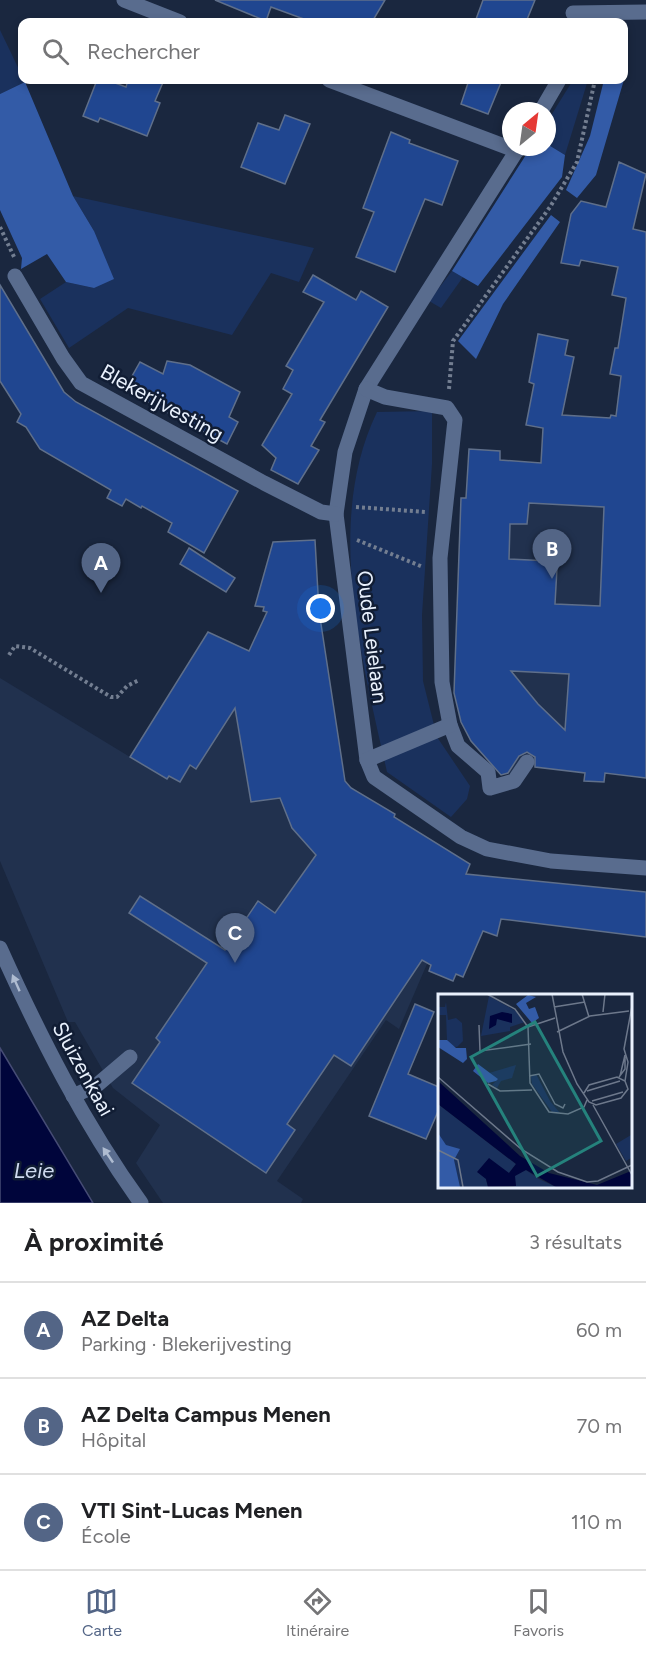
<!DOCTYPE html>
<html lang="fr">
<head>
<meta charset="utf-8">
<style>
  :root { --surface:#fff; --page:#f2f2f2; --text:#202124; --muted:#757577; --line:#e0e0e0; --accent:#536586 }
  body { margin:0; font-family:Figtree,sans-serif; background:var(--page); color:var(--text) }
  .compass { position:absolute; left:502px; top:102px; width:54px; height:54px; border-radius:50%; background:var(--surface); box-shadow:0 3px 9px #0003; rotate:29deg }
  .you { position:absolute; left:321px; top:609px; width:21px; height:21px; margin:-15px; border:4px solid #fff; border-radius:50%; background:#1a73e8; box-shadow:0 0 0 9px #1a73e833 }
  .badge { display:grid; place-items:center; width:39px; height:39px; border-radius:50%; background:var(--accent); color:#fff; font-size:20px; font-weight:700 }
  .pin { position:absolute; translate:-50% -50px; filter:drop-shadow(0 2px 3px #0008) }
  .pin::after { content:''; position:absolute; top:32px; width:21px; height:18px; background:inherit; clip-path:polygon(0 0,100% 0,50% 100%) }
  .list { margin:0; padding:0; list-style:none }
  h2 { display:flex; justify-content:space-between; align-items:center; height:78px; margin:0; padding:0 24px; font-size:26px }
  h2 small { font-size:20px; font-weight:400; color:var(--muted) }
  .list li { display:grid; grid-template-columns:39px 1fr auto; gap:18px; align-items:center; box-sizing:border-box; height:96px; padding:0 24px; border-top:2px solid var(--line) }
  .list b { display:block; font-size:22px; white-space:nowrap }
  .list p { margin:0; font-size:20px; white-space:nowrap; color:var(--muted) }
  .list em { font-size:20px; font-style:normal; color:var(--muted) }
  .icon { flex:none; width:33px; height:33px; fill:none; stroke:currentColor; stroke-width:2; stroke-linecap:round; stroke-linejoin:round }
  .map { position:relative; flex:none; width:646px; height:1203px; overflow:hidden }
  .search { position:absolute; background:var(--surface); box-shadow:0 3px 9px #0003; left:18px; right:18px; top:18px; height:66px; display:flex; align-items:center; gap:15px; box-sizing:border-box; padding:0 21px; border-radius:12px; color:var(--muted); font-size:22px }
  .sheet { height:366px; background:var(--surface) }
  nav { display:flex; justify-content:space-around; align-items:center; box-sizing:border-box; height:84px; border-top:2px solid var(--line); background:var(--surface); font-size:16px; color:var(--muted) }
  nav a { display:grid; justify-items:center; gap:3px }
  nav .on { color:var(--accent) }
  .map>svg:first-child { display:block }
  .built { fill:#21314e }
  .green { fill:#1a315d }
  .forest { fill:#335ba7 }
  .water { fill:#00053b; stroke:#464c75; stroke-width:1.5 }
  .building { fill:#204690; stroke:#5f6f8a; stroke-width:1.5; fill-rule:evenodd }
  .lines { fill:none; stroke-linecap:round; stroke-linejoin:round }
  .path { stroke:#737e91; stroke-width:4; stroke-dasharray:3 3; stroke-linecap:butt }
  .minor { stroke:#596c8e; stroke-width:15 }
  .oneway { fill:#afbcd1 }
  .labels { text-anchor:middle; stroke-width:5; stroke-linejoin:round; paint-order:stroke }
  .street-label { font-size:21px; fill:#e9f1fd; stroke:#111d34 }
  .water-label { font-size:22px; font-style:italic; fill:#cfdbf0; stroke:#111d34 }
  .inset-road { fill:none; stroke:#6d788b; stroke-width:1.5 }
  .view { fill:#25827c; fill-opacity:0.15; stroke:#25827c; stroke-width:3 }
  .inset-edge { fill:none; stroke:#e9f1fd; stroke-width:3 }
</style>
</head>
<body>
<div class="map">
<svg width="646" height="1203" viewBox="0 0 646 1203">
  <rect width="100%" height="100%" fill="#1a273f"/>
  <g class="built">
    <polygon points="611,415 637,418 616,735 609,774 605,771 553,770 521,760 512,774 505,770 455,696 454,686 461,498 466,498 469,449 500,451 500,460 564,465 609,439"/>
    <polygon points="208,632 300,676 345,782 379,807 380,805 395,814 394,817 470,864 399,1029 386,1020 277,1181 303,1199 301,1203 163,1203 136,1163 160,1125 113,1088 75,1022 68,1022 0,861 0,678 130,757"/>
  </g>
  <g class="green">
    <polygon points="0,30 25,82 0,94"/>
    <polygon points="573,80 588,80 565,155 547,144 547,122"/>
    <polygon points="73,196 314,248 299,282 271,273 232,335 128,308 69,348 40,299 66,282 94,288 94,231"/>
    <polygon points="452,271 463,277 441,308 429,301"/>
    <path d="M432,411V464L422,615L423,681L437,737L470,786L467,799L451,817L387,772C362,659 324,522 377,412Z"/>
  </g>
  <g class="forest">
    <polygon points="624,65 628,66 596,175 577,198 566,190 590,136 604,80 624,80"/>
    <polygon points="25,82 73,196 94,231 114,279 94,288 66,282 47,254 21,269 22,258 0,210 0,94"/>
    <polygon points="547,144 565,155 562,177 478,286 452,271 531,147 547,147"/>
    <polygon points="551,215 560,222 503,304 476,359 458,341"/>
  </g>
  <polygon class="water" points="0,1048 93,1203 0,1203"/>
  <g class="building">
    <polygon points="215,0 385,0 372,22 312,22 271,7 266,21"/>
    <polygon points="483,0 535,0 526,22 475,22"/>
    <polygon points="97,80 107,80 126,87 128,80 164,80 155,101 160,103 147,136 100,118 98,122 83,116"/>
    <polygon points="469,80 502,80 488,114 461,104"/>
    <polygon points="285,115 310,124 285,184 241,167 258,123 279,130"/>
    <polygon points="391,132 410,140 409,143 458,161 442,205 425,199 395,272 356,257 374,212 363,208"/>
    <path d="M619,162L646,174L633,229L646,232V778L605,773L604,782L584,781L585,773L535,767V757L527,752L519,756L508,773L501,775L471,741L461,722L454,693L461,498H466L469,449L500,451V460L541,463L543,428L526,425L534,384L529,382L538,334L568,340L565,355L574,357L562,415L610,418L611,415L616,416L621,376L610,374L615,348H618L626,298L612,295L618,267L581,260L579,266L561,263L571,214L581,201L606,207ZM529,503L604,507L600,606L555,604L557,568L550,561L509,559L510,524H527ZM511,671L569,674L565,730L538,704Z"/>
    <polygon points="313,275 356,300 361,291 388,307 320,420 325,422 311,446 319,450 298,484 271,470 276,458 262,445 292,394 283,389 293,370 286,366 324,302 303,292"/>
    <polygon points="0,285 64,392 76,402 238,491 204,553 168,532 172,523 142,506 141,508 126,499 122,506 107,498 111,490 40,449 26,427 17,422 21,414 0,381"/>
    <polygon points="167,361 190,365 240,392 229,417 238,422 227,444 136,396 138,392 127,385 140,362 163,374"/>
    <polygon points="315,540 319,611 345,781 351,788 395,814 394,817 470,864 466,874 646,892 646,937 501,919 497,936 483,931 463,977 456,974 453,981 429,971 431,965 422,960 351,1066 334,1055 287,1124 295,1130 266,1173 132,1083 160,1042 156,1038 207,963 129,913 140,896 225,950 258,901 275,913 316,855 292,828 280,798 251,802 235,708 196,769 190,765 180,782 169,776 167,779 130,757 208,632 249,651 267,612 263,611 264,607 255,606 273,542"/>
    <polygon points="189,548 235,578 226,592 180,564"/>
    <polygon points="415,1004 434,1012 408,1074 439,1087 439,1109 426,1139 369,1116"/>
  </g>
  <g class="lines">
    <g class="path">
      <polyline points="0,227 15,259"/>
      <polyline points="449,389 453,341 550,207 577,162 595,80"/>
      <polyline points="356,507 426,512"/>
      <polyline points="357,540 423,567"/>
      <polyline points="9,655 15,646 30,648 111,697 117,697 127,686 139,680"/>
    </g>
    <g class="minor">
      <polyline points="124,0 180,22"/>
      <polyline points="573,13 646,12"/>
      <polyline points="329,80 517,151"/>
      <polyline points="541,111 559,80"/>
      <polyline points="519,147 366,389 345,452 336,514 367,760 374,777 461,837 487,849 551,861 646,868"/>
      <polyline points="15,276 63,358 81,383 264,483 321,512 336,514"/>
      <polyline points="366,389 385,397 447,408 455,420 440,558 442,682 450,725 458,746 488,772 490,788 514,781 527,762"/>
      <polyline points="367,760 450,725"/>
      <path d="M0,948C40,1037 84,1124 141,1203"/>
      <polyline points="73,1096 97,1085 130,1057"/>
    </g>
  </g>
  <defs><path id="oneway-solid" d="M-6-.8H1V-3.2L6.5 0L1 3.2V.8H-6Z" transform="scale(1.5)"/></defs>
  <g class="oneway">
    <use href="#oneway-solid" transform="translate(16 983) rotate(-114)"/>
    <use href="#oneway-solid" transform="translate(108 1155) rotate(-124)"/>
  </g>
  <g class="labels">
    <g class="street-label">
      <text transform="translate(162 403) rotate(29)" y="7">Blekerijvesting</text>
      <text transform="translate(372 637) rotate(83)" y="7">Oude Leielaan</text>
      <text transform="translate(83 1069) rotate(61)" y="7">Sluizenkaai</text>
    </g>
    <g class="water-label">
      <text x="34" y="1178">Leie</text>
    </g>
  </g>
  <g transform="translate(438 994)">
    <rect width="194" height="194" fill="#1a273f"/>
    <path d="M51,2L78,17L87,28L72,33V37L43,42ZM8,8L10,26L18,24L24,29L25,47L19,53L13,52L9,46L8,21H0V13H7ZM78,71L74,84L63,87L59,94L54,91L58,87L51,79ZM98,80L112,107L122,119L114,118L94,90L93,83ZM0,110L78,170L71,179L48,185L50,193H0ZM193,141V164L188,167L178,150ZM88,176L101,185L118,193H74L78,192L76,183L80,178Z" fill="#1a315d"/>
    <path d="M90,1L98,3L88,9L91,15L97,13L101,24L94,29L78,10ZM0,46H9L18,54H28L29,65L25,69L0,53ZM40,70L60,85L58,87L50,89L35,77ZM0,139L8,151L22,155L16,166L22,193H0Z" fill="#335ba7"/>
    <path d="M64,18L74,20V29L59,25L58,31L51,35L52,22ZM0,87L82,162L111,179L159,191L193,177V192L118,193L88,176L77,182L78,192L50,193L48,185L39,178L51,164L71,179L78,170L0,110Z" fill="#00053b"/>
    <path class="inset-road" d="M49,0L77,15L90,33L92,89L111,118L130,120L146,113L149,106M114,0L125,58L139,90L151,108L158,111L183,104L190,95L187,87L179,83L151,91L146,99M144,0L151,23M116,13L147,8M165,18L167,0M41,31L42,57L93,50M90,33L117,24M119,38L152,22L191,17M91,82L101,80L117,110L125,114L127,110M182,82L187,61M0,83L83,155L120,178L149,188L160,187L194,171M181,83L187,75V63M187,87L190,68L186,55L194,12M50,90L62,97L94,96M149,97L182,87M154,107L185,98M155,111L194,181M0,156L20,166L25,193"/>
    <path class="view" d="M97,28L163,147L99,182L33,63Z"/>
    <rect width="194" height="194" class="inset-edge"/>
  </g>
</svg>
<svg class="compass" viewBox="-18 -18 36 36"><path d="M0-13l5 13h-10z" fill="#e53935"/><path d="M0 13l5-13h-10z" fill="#757577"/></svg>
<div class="you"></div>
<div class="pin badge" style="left:101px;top:593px">A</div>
<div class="pin badge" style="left:552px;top:579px">B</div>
<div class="pin badge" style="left:235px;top:963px">C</div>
<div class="search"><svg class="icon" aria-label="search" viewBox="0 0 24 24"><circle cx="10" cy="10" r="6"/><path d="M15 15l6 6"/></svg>Rechercher</div>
</div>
<section class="sheet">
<h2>À proximité<small>3 résultats</small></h2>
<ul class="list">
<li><span class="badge">A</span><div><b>AZ Delta</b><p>Parking · Blekerijvesting</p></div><em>60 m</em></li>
<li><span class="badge">B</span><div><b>AZ Delta Campus Menen</b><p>Hôpital</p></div><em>70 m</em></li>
<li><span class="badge">C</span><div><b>VTI Sint-Lucas Menen</b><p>École</p></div><em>110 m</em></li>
</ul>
</section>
<nav>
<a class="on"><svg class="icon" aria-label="map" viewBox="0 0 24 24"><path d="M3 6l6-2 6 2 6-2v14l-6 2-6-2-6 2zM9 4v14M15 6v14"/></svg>Carte</a>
<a><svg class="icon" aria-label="directions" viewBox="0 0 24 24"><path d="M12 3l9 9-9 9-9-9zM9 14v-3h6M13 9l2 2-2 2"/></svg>Itinéraire</a>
<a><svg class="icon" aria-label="saved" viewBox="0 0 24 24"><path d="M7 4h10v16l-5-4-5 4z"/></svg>Favoris</a>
</nav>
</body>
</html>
